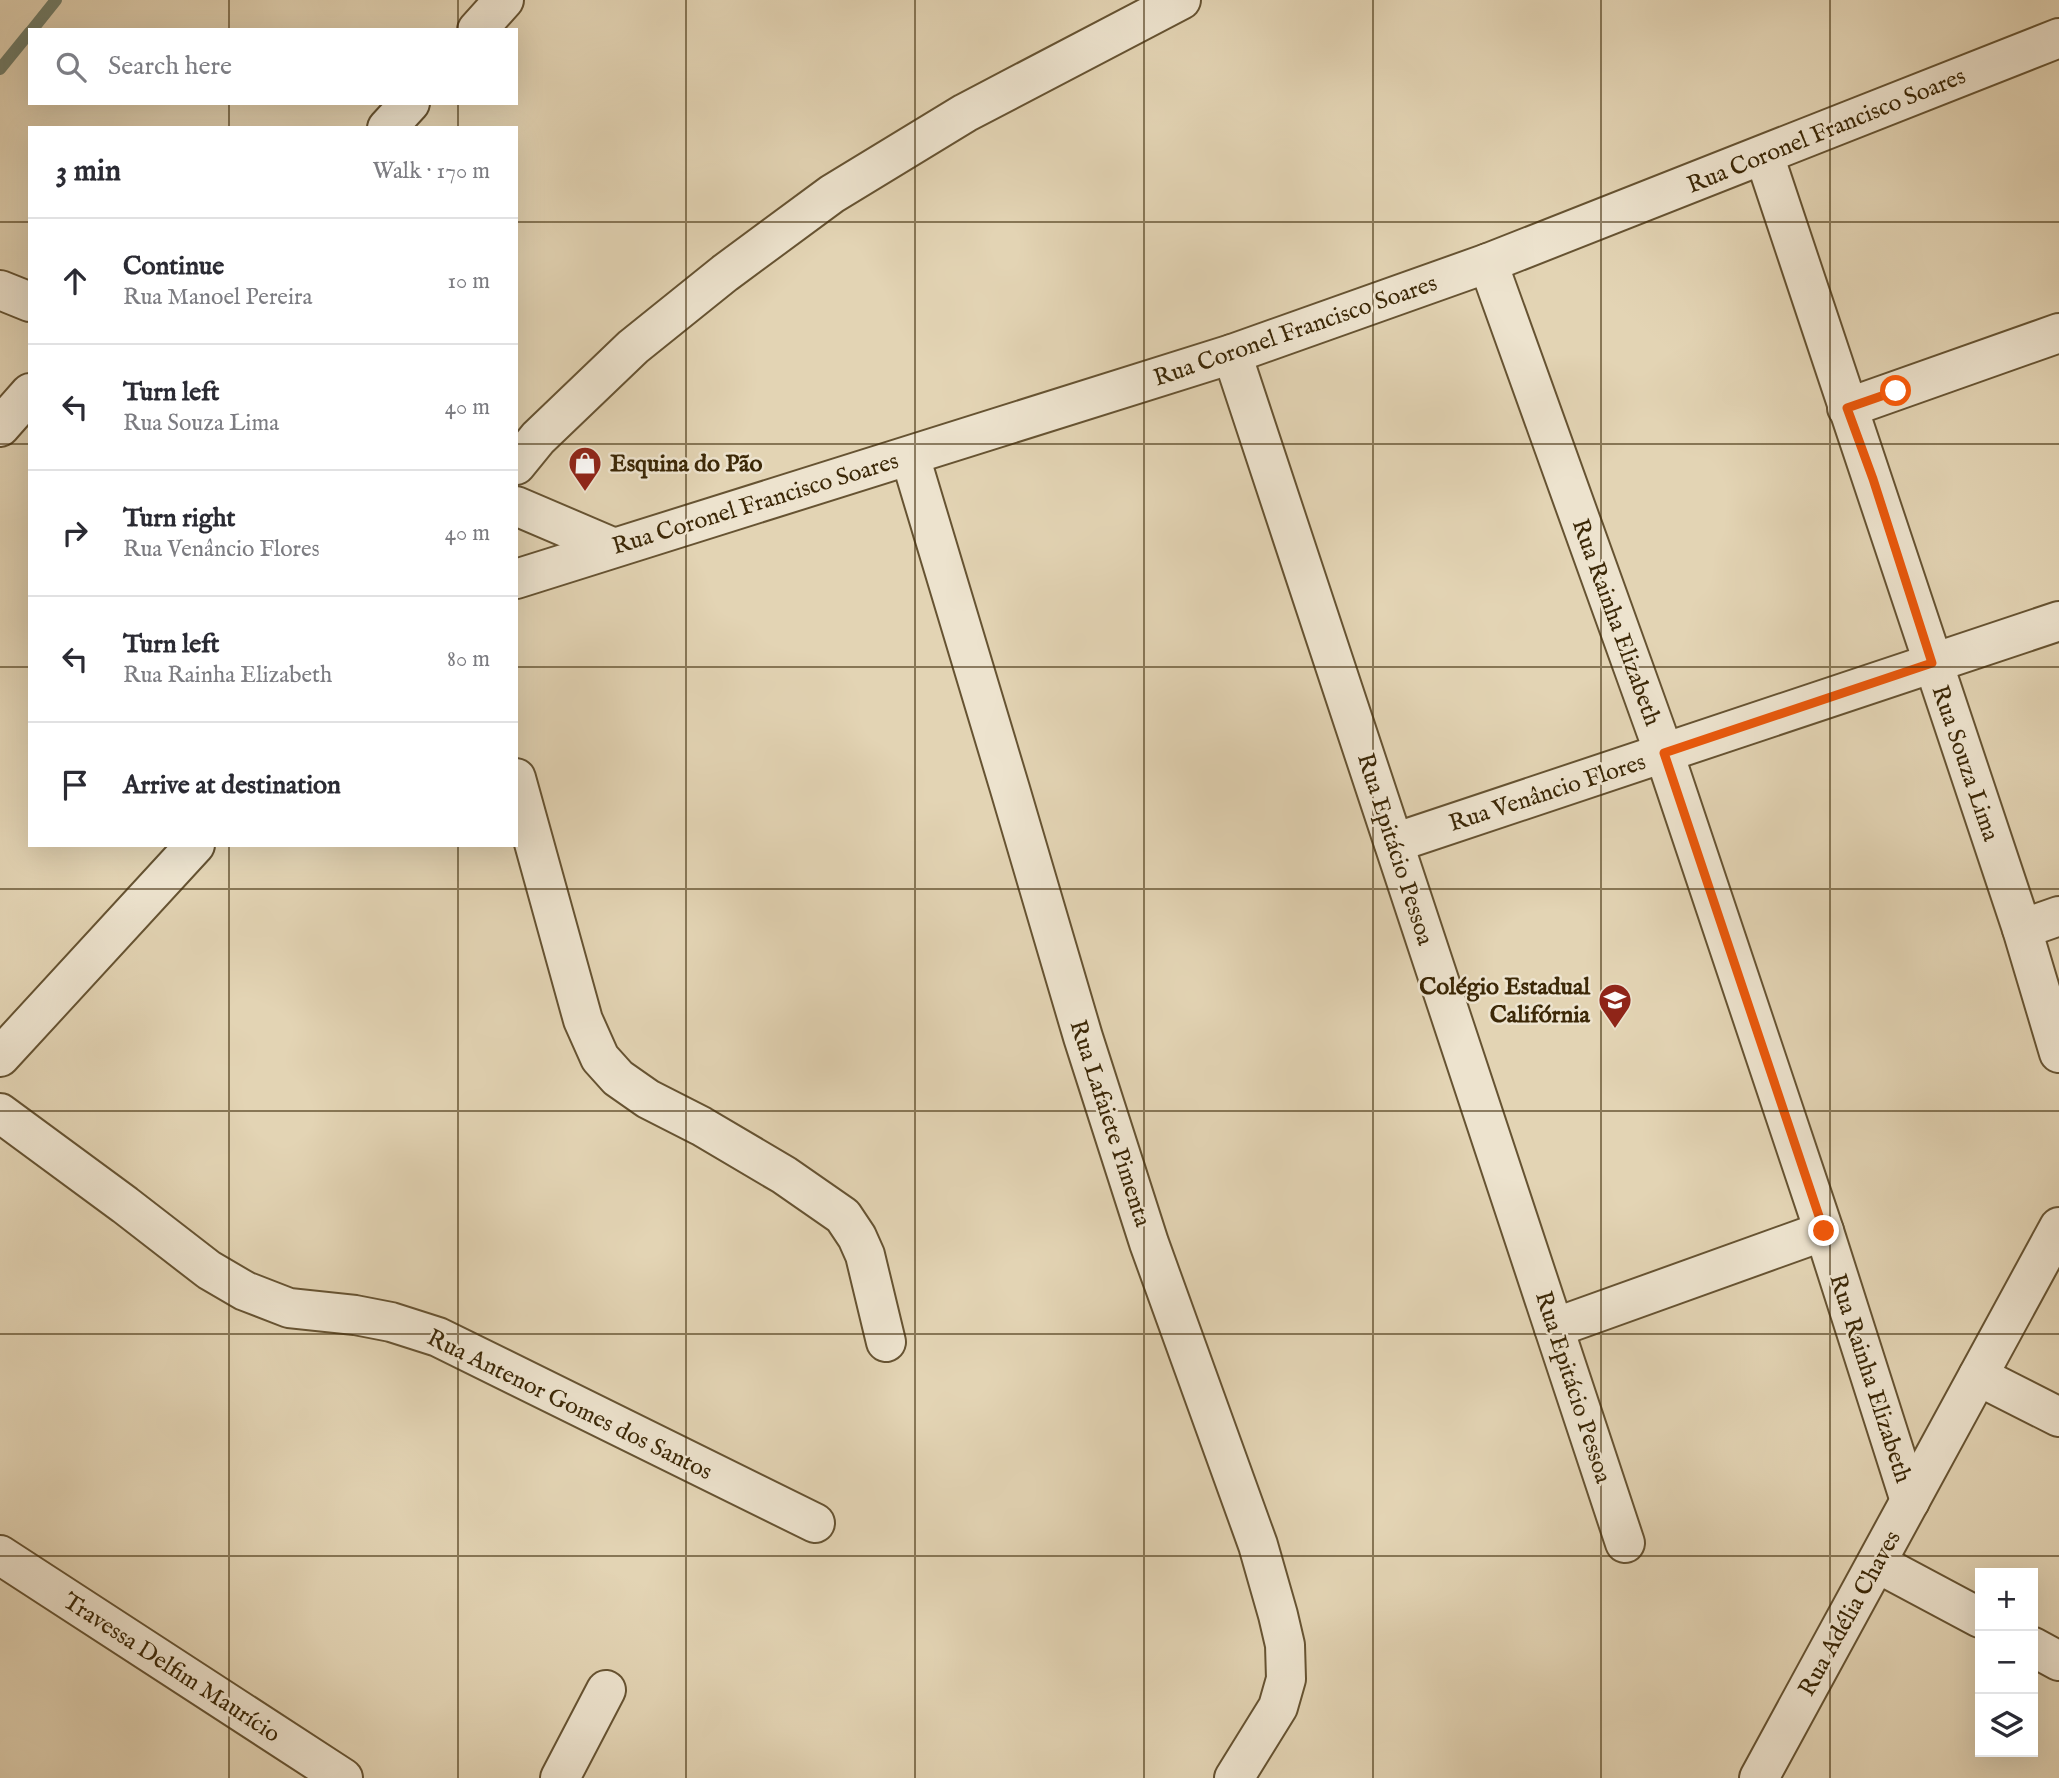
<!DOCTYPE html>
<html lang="en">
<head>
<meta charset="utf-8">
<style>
  :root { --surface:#fff; --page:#f7f7f7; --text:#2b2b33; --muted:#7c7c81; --line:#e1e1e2 }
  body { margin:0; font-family:"IM FELL English",serif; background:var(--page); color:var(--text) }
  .controls { position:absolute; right:21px; bottom:21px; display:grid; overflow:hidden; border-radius:0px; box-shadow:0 7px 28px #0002 }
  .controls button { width:63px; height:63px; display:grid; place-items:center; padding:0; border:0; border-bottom:2px solid var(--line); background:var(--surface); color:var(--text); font:35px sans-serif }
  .stop { position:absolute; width:21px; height:21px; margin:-16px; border:5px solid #ea580c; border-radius:50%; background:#fff }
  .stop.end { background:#ea580c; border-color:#fff; box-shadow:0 2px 7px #0008 }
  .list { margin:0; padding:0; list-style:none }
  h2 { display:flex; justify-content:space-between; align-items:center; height:91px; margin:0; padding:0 28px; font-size:30px }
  h2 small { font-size:23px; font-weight:400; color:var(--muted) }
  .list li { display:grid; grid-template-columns:46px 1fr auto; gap:21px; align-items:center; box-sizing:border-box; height:126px; padding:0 28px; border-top:2px solid var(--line) }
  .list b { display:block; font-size:26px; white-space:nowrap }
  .list p { margin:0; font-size:23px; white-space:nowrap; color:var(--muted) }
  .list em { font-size:23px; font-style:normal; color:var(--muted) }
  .icon { flex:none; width:38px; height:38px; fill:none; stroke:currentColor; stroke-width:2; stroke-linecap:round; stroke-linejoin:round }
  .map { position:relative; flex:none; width:2059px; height:1778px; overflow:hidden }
  .search { position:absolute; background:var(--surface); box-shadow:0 7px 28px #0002; left:28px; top:28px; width:490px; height:77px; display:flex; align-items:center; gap:18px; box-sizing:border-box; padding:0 24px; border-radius:0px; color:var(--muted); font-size:26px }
  .panel { position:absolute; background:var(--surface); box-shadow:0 7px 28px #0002; left:28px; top:126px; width:490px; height:721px; border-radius:0px }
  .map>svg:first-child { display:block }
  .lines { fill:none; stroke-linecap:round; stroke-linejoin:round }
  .stream { stroke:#717e6b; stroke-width:12 }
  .minor-casing { stroke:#665332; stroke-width:42 }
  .tertiary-casing { stroke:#665332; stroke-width:42 }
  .minor { stroke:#ede3ce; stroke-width:38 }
  .tertiary { stroke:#ede3ce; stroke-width:38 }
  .route { stroke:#ea580c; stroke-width:9 }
  .grid { fill:none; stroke:#3c2807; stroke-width:2; stroke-opacity:0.55 }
  .labels { text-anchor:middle; stroke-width:5; stroke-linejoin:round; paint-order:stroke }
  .street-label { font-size:24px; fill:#3c2807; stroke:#ede3ce }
  .poi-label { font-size:24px; font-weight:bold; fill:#3c2807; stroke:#ede3ce; text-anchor:start }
</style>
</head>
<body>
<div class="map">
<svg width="2059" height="1778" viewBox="0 0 2059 1778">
  <rect width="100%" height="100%" fill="#e3d4b4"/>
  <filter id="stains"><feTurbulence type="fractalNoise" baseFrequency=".00286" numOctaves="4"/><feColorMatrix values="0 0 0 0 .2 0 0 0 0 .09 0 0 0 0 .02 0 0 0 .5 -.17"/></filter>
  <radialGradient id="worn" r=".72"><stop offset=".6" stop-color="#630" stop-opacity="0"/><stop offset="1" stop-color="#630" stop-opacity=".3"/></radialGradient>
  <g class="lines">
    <g class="stream">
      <polyline points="32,30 56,0"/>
      <polyline points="0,69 30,32"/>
    </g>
    <defs>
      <g id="minor">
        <polyline points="477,30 504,0"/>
        <polyline points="387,128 410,103"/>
        <polyline points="1764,155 2022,929 2059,1053"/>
        <polyline points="1488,263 1664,753 1824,1231 1910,1501"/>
        <polyline points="0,290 30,302"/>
        <polyline points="1232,354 1625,1543"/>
        <polyline points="1847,408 2059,333"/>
        <polyline points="0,427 30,393"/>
        <polyline points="910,456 1010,789 1083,1037 1149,1243 1258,1545 1278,1615 1285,1645 1286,1679 1278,1707 1234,1778"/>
        <polyline points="516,465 538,438 633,347 725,273 832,194 965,113 1181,0"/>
        <polyline points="516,506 612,547"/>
        <polyline points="516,778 583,1020 600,1058 618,1078 648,1099 701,1126 784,1175 843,1216 857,1237 865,1255 886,1342"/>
        <polyline points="1394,843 2059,621"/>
        <polyline points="2022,929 2059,916"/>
        <polyline points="0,1113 125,1205 209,1270 245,1291 289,1308 355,1315 391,1322 438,1337 815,1523"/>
        <polyline points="1554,1328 1824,1231"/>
        <polyline points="1978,1376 2059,1417"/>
        <polyline points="0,1555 343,1778"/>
        <polyline points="1877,1563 1980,1618"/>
        <polyline points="2033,1647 2059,1661"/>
        <polyline points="560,1778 606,1690"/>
        <polyline points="1759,1778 2059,1227"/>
      </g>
      <g id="tertiary">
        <polyline points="516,579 1232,354 1488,263 2059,38"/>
        <polyline points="0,1057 195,845"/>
      </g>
    </defs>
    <use href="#minor" class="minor-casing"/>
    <use href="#tertiary" class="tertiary-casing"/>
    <use href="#minor" class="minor"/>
    <use href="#tertiary" class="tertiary"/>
  </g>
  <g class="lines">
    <polyline class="route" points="1824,1231 1664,753 1932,663 1873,479 1847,408 1896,391"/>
  </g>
  <path class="grid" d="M229,0V30M458,0V30M686,0V1778M915,0V1778M1144,0V1778M1373,0V1778M1601,0V1778M1830,0V1778M229,103V128M458,103V128M0,222H30M516,222H2059M0,444H30M516,444H2059M0,667H30M516,667H2059M229,845V1778M458,845V1778M0,889H2059M0,1111H2059M0,1334H2059M0,1556H2059"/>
  <defs>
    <symbol id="shop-pin" viewBox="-11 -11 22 30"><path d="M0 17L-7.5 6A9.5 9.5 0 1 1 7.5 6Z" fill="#8f2418" stroke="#ede3ce"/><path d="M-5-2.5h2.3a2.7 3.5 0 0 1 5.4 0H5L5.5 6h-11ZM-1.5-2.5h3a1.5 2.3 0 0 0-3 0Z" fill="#fff"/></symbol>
    <symbol id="school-pin" viewBox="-11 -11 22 30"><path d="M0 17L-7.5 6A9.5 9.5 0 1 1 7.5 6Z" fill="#8f2418" stroke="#ede3ce"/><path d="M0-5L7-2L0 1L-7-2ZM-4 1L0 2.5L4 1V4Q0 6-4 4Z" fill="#fff"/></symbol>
  </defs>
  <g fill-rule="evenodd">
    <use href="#shop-pin" x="566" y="444" width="38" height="52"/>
    <use href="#school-pin" x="1596" y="981" width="38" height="52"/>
  </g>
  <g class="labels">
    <g class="street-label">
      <text transform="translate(1826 130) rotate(-22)" y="8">Rua Coronel Francisco Soares</text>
      <text transform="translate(1295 330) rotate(-19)" y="8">Rua Coronel Francisco Soares</text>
      <text transform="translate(755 503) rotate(-17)" y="8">Rua Coronel Francisco Soares</text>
      <text transform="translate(1617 622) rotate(70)" y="8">Rua Rainha Elizabeth</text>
      <text transform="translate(1966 763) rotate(71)" y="8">Rua Souza Lima</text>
      <text transform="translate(1547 792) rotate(-18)" y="8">Rua Venâncio Flores</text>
      <text transform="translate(1396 849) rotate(72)" y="8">Rua Epitácio Pessoa</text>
      <text transform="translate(1111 1123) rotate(72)" y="8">Rua Lafaiete Pimenta</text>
      <text transform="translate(1871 1378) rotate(72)" y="8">Rua Rainha Elizabeth</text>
      <text transform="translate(1574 1387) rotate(72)" y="8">Rua Epitácio Pessoa</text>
      <text transform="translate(570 1404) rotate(26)" y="8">Rua Antenor Gomes dos Santos</text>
      <text transform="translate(1849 1613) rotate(-61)" y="8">Rua Adélia Chaves</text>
      <text transform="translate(172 1667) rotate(33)" y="8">Travessa Delfim Maurício</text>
    </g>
    <g class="poi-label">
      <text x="610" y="471">Esquina do Pão</text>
      <text x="1590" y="994" text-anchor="end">Colégio Estadual<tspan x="1590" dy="28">Califórnia</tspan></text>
    </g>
  </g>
  <rect width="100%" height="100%" filter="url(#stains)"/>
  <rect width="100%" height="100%" fill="url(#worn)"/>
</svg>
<div class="controls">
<button>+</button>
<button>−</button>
<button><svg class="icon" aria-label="layers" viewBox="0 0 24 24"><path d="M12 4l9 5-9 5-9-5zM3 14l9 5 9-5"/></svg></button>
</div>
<div class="stop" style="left:1896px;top:391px"></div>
<div class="stop end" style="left:1824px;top:1231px"></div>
<div class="search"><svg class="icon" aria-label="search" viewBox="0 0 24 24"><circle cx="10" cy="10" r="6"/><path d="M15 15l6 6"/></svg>Search here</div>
<section class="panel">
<h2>3 min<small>Walk · 170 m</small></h2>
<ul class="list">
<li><svg class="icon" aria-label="ahead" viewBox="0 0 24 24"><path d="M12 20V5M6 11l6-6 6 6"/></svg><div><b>Continue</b><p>Rua Manoel Pereira</p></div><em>10 m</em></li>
<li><svg class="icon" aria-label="left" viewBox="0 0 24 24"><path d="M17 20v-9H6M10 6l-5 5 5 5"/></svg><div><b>Turn left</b><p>Rua Souza Lima</p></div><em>40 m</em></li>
<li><svg class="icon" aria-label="right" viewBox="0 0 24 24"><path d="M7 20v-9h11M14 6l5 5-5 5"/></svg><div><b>Turn right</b><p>Rua Venâncio Flores</p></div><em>40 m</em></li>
<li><svg class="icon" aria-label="left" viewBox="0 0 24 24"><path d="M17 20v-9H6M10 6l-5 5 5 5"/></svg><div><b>Turn left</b><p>Rua Rainha Elizabeth</p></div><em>80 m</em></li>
<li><svg class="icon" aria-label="arrive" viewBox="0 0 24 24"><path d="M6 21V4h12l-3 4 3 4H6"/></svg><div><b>Arrive at destination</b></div></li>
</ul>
</section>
</div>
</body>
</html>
